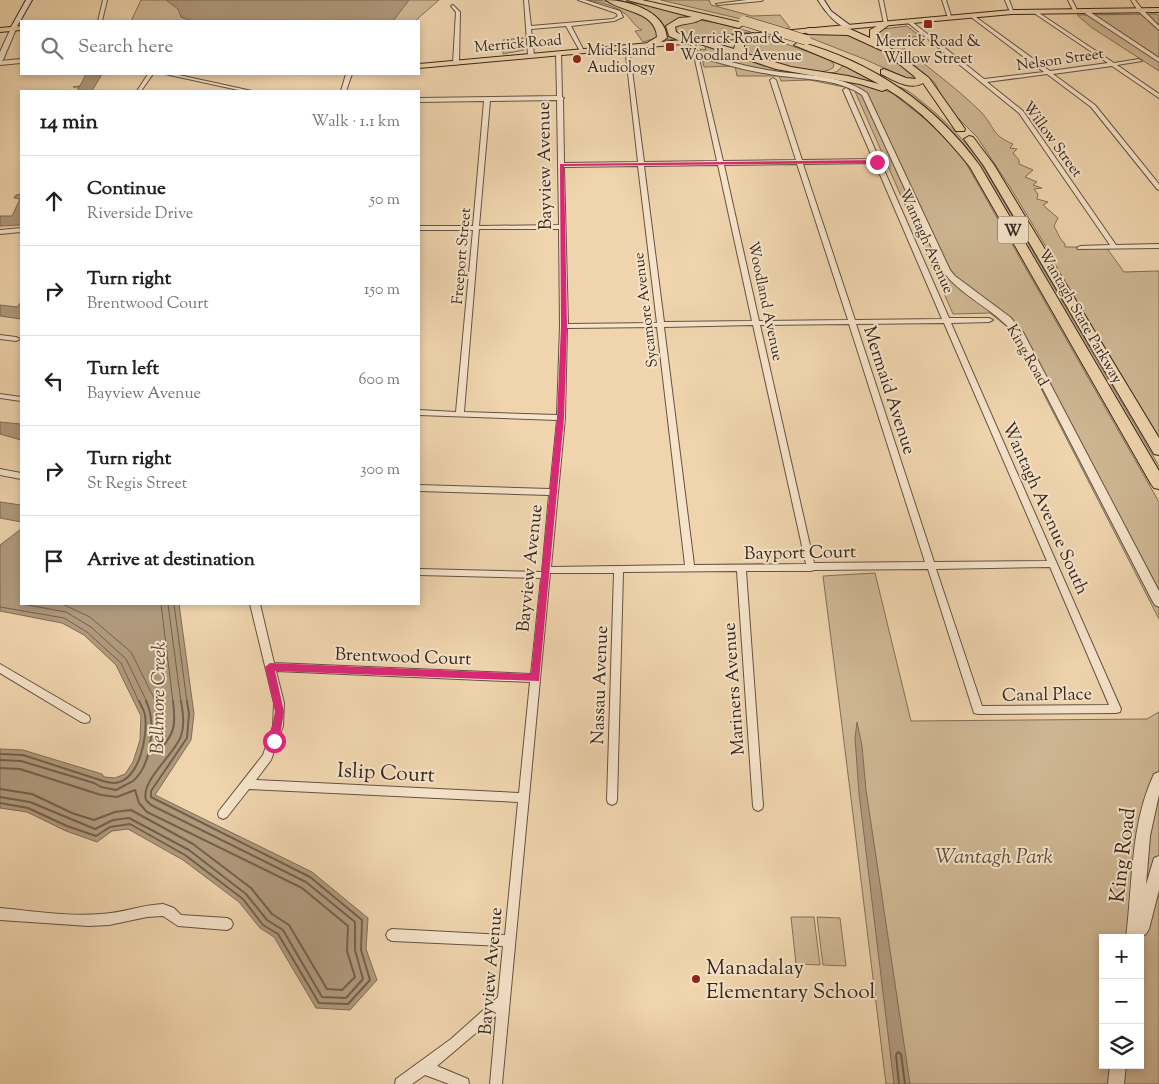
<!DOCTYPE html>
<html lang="en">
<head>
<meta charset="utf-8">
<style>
  :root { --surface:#fff; --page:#f2f2f2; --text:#202124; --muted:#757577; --line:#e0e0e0 }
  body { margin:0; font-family:"Sorts Mill Goudy",serif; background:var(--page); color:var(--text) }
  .controls { position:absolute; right:15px; bottom:15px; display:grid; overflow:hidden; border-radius:0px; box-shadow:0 2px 8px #0003 }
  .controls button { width:45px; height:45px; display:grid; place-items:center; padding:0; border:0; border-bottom:1px solid var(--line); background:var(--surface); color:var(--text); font:25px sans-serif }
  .stop { position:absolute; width:15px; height:15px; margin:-11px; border:4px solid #db2777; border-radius:50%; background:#fff }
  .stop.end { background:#db2777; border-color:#fff; box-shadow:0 1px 5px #0008 }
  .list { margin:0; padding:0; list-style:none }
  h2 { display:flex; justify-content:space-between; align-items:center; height:65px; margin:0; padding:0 20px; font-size:21px }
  h2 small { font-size:16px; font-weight:400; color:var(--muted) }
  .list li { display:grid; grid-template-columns:32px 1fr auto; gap:15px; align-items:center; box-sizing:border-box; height:90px; padding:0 20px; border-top:1px solid var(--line) }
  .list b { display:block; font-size:19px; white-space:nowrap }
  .list p { margin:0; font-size:16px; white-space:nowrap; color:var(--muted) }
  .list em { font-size:16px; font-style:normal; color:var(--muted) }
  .icon { flex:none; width:28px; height:28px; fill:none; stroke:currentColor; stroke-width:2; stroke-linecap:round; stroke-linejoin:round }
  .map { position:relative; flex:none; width:1159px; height:1084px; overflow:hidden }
  .search { position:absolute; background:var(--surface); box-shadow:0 2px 8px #0003; left:20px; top:20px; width:400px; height:55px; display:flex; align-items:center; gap:12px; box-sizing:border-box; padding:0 18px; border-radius:0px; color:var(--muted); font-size:19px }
  .panel { position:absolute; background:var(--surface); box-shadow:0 2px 8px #0003; left:20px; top:90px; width:400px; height:515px; border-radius:0px }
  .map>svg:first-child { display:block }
  .green { fill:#cfb794; stroke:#826f58; fill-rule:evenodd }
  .water { fill:#b0997c; stroke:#7f6b56 }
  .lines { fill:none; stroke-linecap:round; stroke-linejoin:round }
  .shore-far1 { stroke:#72604c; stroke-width:1 }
  .shore { stroke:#72604c; stroke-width:2 }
  .minor-casing { stroke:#645240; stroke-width:2 }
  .tertiary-casing { stroke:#645240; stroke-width:2 }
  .secondary-casing { stroke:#35271c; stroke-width:2 }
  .primary-casing { stroke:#35271c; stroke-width:2 }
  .motorway-casing { stroke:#35271c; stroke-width:2 }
  .minor { fill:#f5e3ca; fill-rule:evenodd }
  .tertiary { fill:#f5e3ca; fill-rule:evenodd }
  .secondary { fill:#f5e3ca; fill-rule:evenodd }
  .primary { fill:#efd4ad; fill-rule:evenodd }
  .motorway { fill:#efd4ad; fill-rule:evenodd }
  .motorway-bridge-casing { stroke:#35271c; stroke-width:11; stroke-linecap:butt }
  .motorway-bridge { stroke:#efd4ad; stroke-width:10 }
  .route { fill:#db2777 }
  .poi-dot { fill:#8f2418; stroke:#f5e3ca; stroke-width:2 }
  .labels { text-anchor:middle; stroke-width:4; stroke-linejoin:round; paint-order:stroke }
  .far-poi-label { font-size:15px; fill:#35271c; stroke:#f5e3ca; text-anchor:start }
  .far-street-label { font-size:15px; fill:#35271c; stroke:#f5e3ca }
  .shield { fill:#f5e3ca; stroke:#6f5f50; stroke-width:1 }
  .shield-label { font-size:16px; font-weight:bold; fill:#35271c }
  .street-label { font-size:18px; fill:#35271c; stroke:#f5e3ca }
  .water-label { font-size:19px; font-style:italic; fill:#5a4939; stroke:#f5e3ca }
  .near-street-label { font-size:21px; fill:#35271c; stroke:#f5e3ca }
  .near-park-label { font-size:21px; font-style:italic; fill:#5c4b3a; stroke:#f5e3ca }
  .near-poi-label { font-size:21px; fill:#35271c; stroke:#f5e3ca; text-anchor:start }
</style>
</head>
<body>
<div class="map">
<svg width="1159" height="1084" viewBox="0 0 1159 1084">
  <rect width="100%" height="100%" fill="#efd4ad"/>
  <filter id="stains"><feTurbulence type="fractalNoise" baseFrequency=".004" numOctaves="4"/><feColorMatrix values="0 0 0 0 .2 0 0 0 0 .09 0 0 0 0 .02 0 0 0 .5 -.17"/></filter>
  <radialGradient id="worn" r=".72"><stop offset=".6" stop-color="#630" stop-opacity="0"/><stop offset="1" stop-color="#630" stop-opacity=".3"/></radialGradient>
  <g class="green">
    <polygon points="141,0 439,0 415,21 131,21"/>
    <path d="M589,0C617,0 635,9 658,26L659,37L643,42L635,31L642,30C633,26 631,17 624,13C614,5 601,3 589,0Z"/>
    <path d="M614,0L642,4L700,18C689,18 668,16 667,31L677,39L661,40L664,31L630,6Z"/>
    <polygon points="661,0 709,0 711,5 752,16 780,15 790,28 783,29"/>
    <polygon points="1157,14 1159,16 1159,71 1091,27 1077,15"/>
    <polygon points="694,19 722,24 751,32 694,38 675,35 673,25"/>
    <path d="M907,26L920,36L894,40C922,63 956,87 981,112C995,127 991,135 1013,144L1010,148L1017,149L1013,153L1019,160V164L1033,170L1025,177L1037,182L1033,185L1042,188L1034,189L1038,194L1037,199L1048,202L1043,205L1058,218L1054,226L1060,238L1065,244V247H1106L1124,272L1159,271V438L1053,263L1051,255L1010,187L977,137L953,113L941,96L935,83L913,64L876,37L877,32L883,29Z"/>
    <path d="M827,32C863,32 893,55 918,79L913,81L864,59L803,35Z"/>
    <polygon points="523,38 524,50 503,54 503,40"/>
    <path d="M770,38L828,59L834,64L833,68C813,80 767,61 746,55L740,50L741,45L747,40Z"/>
    <polygon points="710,45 763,66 874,86 892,93 934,126 963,158 1159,502 1159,619 1011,330 990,313 953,314 854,89 810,80 781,81 779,76 737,76 735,66 704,67 700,49 706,50 705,47"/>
    <polygon points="844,65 891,90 823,74 836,72"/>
    <path d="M899,87C907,89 915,96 921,101C945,120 964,139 981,163L1159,466V474L978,163C955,132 929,109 899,87Z"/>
    <path d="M875,573L911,721L1147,719L1159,712V1084H886C865,915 845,745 823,576ZM1103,938H1140V1065H1103Z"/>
    <polygon points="791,917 814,917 820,965 796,964"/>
    <polygon points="817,917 840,918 846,966 823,965"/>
  </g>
  <g class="water">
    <polygon points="166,0 409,0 393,21 193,21 181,17 178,9"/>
    <polygon points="86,74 102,74 92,91 77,91 79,87 73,87 80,86"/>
    <polygon points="21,194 21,225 0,226 0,216 12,216 20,199 14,198 16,195"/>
    <polygon points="21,302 21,319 0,316 0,305 17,307"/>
    <polygon points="0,422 21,424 21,440 0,434"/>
    <polygon points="0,502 21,505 21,522 0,518"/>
    <polygon points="21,529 21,604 179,604 194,714 191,740 155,795 312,872 368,918 366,949 377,980 350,1010 316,1008 274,937 260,928 239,902 183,860 128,829 112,831 97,842 66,831 27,812 0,808 0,749 23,750 102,774 104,777 115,778 125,774 133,762 140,740 141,716 116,665 84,635 62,623 0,611 0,545"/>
    <polygon points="857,722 862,746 866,790 910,1084 894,1084 859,793 855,738"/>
  </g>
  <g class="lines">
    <g class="shore-far1">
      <polyline points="22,604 66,612 91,627 126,659 147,702"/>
      <polyline points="62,604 90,617 131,652 156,702"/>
      <polyline points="161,604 173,702"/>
      <polyline points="168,604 181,702"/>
      <polyline points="174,604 187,702"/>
      <polyline points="0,607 64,618 87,632 121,663 139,702"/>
    </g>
    <g class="shore">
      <path d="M155,701L160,720L157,750L159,752C175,732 176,726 173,701"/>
      <path d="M0,754L23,755L103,781C106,782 111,783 115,783C140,780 148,735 145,715C144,710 141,705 139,701"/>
      <path d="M0,760L21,761L94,783L101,787L116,790C121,787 128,784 133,781C152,765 156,721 146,701"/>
      <polyline points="0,768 20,769 101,795 117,797 135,790 139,803 147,812 302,888 348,926 347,951 355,977 342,990 327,989 289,925 272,914 251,888 193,844 131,810 115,812 94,820 72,813 32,794 0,789"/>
      <path d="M0,797L30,802L95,829L113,820L129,818L189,850L246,894L267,920L283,930L322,997L346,998L363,979L355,950V922L306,882L151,805L146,800C140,781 175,754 181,736C185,725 183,711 181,701"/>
      <polyline points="0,803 28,808 67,826 96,836 110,827 130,824 185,855 243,899 263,925 278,934 319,1003 348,1004 370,980 361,950 362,920 310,877 151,797 151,791 187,738 189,714 187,701"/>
      <polyline points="899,1084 896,1055 898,1052 901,1054 905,1084"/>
    </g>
    <defs>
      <g id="minor">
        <polygon points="103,0 107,0 102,21 98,21"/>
        <polygon points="524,0 528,0 531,26 613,19 618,16 616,13 578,0 585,0 620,11 623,17 614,21 571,26 584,51 582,52 580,51 566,26 531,29 534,55 531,57 528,55"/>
        <polygon points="746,0 763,0 761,1 718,5 716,4"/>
        <polygon points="879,0 883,0 888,25 884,24"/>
        <polygon points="942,0 946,0 952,19 948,18"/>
        <polygon points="1005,0 1009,0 1014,13 1010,12"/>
        <polygon points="1068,0 1072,0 1078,12 1074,12"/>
        <polygon points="1131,0 1135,0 1142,9 1159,26 1159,30 1138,11"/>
        <polygon points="453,5 460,12 459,63 456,65 453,63 456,12 451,6"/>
        <polygon points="1083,10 1087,10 1159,58 1159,62 1083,12"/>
        <polygon points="1036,11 1114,63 1139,59 1142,61 1117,65 1159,94 1159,98 1112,66 1053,74 1095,105 1159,184 1159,190 1157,189 1091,107 1047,74 987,82 1023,111 1116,245 1159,244 1159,248 1078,249 1077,248 1080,246 1110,245 1019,113 907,22 911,21 984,79 1044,72 971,17 971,15 973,15 1050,71 1108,63 1034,13 1034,12"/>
        <path d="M690,41L696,46L723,161L796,160L770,80L773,78L776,80L802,160L873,159L843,90L846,88L849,90L949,318H989L993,320L989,322L951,323L1121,709L1120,712L1116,713L978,714L974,713L928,569L814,570L811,571H746L763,806L762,809L758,811L754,809L753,806L737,571L623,572L617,800L616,803L612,805L608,803L607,800L614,573H550L502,1084H490L496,1016L437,1066L468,1079L469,1084H449L425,1075L412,1084H395L396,1079L451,1039L498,997L503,946L392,941L388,939L386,935L388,931L392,929L505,935L518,802L249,789L227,817L223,819L219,817L218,814L219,811L263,755L273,726L274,703L250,604H260L274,663L531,674L541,578L419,575V569L542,572L549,495L419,491V485L550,489L557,420L419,415V410L456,412L473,230H419V226H473L484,101L419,102V98L557,96L556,53L561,52L562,97L564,98L563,99L564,163L638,162L625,47L627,46L629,47L644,162L717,161L692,46L688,42ZM557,100L559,225L479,226L490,101ZM875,163L942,319L855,320L803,164ZM797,164L848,320L759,321L724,165ZM718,165L752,321L664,322L644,166ZM638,166L657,323L568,324L564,167ZM479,229H559L560,326L557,415L464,412ZM944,323L1047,561L934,562L856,324ZM849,324L925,562L814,563L760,325ZM753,325L806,564L694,565L664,327ZM657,327L685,565L551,567L565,418L567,328ZM1050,567L1109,705L982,706L936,569ZM276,671L530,682L519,793L256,780L271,760L283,726L284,703Z"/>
        <polygon points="21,59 21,63 0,65 0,61"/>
        <polygon points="148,74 153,74 141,91 137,91"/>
        <polygon points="165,74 174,74 252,91 243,91"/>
        <polygon points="346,74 352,74 346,91 341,91"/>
        <polygon points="21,228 21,232 0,234 0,230"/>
        <polygon points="0,335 16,337 20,339 16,341 0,339"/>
        <polygon points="0,394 21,397 21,401 0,398"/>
        <polygon points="0,469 21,473 21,479 0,475"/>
        <polygon points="0,664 89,716 90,719 89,722 85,723 81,722 0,673"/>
        <path d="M163,904L174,908L181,915L227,918L231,920L233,924L231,928L227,930L178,926L163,916L147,917L109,925L89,926L0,920V908C34,911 68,917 101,914C122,913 142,905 163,904Z"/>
      </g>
      <g id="tertiary">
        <polygon points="11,28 16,29 3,60 0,62 0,52"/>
        <path d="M696,52C720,59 743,66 767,70C800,76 839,73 867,93L950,270L955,276L1010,317L1023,332L1159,591V607L1155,605L1153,602L1014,333C993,308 960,296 942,270L862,95C836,77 799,80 769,74C743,70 718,63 694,55V53Z"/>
        <path d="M1159,772V795L1150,836L1146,885L1154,858L1159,856V890L1149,929L1146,934L1142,936L1140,941V938H1126C1133,883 1130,825 1154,774Z"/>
        <polygon points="1110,1065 1126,1065 1124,1084 1108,1084"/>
      </g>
      <g id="secondary">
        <polygon points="26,0 32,0 15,30 11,30 10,29"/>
        <path d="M818,0H824L831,11L851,26V28C838,29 824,10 818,0Z"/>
      </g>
      <g id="primary">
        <polygon points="1159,8 1159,12 1012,14 419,68 419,64 1012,10"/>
        <polygon points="21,26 21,30 0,32 0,28"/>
      </g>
      <g id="motorway">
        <path d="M606,0C628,0 665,11 667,38L653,47H647V43L657,37C656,11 621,12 606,0Z"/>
        <path d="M627,0H642L739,22L743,25L739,28L702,19C695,24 683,23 675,27L676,32L694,41L698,38L734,49L736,41L753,33L758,36L744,44V53L791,67L848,76L879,84L847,67L794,45L799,42C871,61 937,106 980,166L1159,471V489L1154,488L1151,484L970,167C946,137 920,109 887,89L882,91L860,84L776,69L694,42L687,44L669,36L666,26L679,18L692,17Z"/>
        <path d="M886,21L890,24L878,33L880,42L889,47L929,78L965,129L964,131H956L923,83C910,91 893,80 881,74V70L884,69L906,78L916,79L914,76L883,51L848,35L808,34L804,31L808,28L850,29L870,38V30Z"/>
        <polygon points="969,136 973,137 994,165 1159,438 1159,455 1154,454 984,166 964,139"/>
      </g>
    </defs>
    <use href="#minor" class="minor-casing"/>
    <use href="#tertiary" class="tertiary-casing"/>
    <use href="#secondary" class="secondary-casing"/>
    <use href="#primary" class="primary-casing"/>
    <use href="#motorway" class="motorway-casing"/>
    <use href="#minor" class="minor"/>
    <use href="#tertiary" class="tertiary"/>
    <use href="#secondary" class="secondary"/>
    <use href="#primary" class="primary"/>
    <use href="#motorway" class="motorway"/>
    <defs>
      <polyline id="motorway-bridge" points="744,21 806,40"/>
    </defs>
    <use href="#motorway-bridge" class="motorway-bridge-casing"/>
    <use href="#motorway-bridge" class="motorway-bridge"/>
  </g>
  <polygon class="route" points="877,160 879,163 564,166 567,326 564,418 539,681 275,671 284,712 279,741 274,745 271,744 269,741 275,712 265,667 270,663 531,674 557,418 561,326 560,164"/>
  <g class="poi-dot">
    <rect x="923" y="19" width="10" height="10" rx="2.5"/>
    <rect x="665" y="42" width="10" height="10" rx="2.5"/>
    <circle cx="577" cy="59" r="5"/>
    <circle cx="696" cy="979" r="5"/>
  </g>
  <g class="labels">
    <g class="far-poi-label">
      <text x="680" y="43">Merrick Road &amp;<tspan x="680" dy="17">Woodland Avenue</tspan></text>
      <text x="928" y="46" text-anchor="middle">Merrick Road &amp;<tspan x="928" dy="17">Willow Street</tspan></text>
      <text x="587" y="55">Mid Island<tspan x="587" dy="17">Audiology</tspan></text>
    </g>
    <g class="far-street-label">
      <text transform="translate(518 43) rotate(-5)" y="5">Merrick Road</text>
      <text transform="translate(1060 59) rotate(-8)" y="5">Nelson Street</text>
      <text transform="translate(1053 139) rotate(54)" y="5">Willow Street</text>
      <text transform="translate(927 241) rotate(66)" y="5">Wantagh Avenue</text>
      <text transform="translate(461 256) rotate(-85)" y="5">Freeport Street</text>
      <text transform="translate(766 301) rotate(78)" y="5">Woodland Avenue</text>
      <text transform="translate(645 310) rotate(-97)" y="5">Sycamore Avenue</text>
      <text transform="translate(1081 316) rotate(60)" y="5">Wantagh State Parkway</text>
      <text transform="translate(1028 355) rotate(60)" y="5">King Road</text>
    </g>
    <rect class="shield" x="998" y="216.5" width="30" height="27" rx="4"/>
    <g class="shield-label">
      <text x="1013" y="236">W</text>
    </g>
    <g class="street-label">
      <text transform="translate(544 166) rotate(-91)" y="6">Bayview Avenue</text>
      <text transform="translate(890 390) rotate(72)" y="6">Mermaid Avenue</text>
      <text transform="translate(1046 508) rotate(66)" y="6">Wantagh Avenue South</text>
      <text transform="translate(800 552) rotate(-1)" y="6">Bayport Court</text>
      <text transform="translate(529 568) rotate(-84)" y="6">Bayview Avenue</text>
      <text transform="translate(403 656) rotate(2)" y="6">Brentwood Court</text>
      <text transform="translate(599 685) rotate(-88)" y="6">Nassau Avenue</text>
      <text transform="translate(733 689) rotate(-94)" y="6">Mariners Avenue</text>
      <text transform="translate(1047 694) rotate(-1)" y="6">Canal Place</text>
      <text transform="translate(490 971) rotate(-85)" y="6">Bayview Avenue</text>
    </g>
    <g class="water-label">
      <text transform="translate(157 698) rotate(-89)" y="7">Bellmore Creek</text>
    </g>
    <g class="near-street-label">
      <text transform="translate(386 772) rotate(3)" y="7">Islip Court</text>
      <text transform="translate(1122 855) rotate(-83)" y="7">King Road</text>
    </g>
    <g class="near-park-label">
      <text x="994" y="863">Wantagh Park</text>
    </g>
    <g class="near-poi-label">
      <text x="706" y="974">Manadalay<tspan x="706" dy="24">Elementary School</tspan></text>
    </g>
  </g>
  <rect width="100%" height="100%" filter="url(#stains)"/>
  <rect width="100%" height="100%" fill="url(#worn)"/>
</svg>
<div class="controls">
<button>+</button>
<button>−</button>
<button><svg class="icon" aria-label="layers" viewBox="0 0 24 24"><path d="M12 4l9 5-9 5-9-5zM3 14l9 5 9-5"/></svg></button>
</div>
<div class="stop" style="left:274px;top:741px"></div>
<div class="stop end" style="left:877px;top:162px"></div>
<div class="search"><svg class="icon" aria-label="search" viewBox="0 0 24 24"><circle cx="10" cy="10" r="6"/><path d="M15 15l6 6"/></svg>Search here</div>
<section class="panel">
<h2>14 min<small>Walk · 1.1 km</small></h2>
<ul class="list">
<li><svg class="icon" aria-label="ahead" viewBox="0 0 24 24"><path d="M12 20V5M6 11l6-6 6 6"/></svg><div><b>Continue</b><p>Riverside Drive</p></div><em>50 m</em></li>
<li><svg class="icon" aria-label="right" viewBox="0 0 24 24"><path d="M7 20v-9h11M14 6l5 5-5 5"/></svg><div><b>Turn right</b><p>Brentwood Court</p></div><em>150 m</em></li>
<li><svg class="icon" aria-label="left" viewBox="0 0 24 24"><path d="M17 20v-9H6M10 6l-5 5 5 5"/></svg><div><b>Turn left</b><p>Bayview Avenue</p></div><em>600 m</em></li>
<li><svg class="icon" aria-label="right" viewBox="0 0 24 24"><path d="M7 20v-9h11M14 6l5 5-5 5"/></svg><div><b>Turn right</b><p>St Regis Street</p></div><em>300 m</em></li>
<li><svg class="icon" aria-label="arrive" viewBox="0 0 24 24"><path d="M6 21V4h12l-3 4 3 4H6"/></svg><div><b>Arrive at destination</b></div></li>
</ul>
</section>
</div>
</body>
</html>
